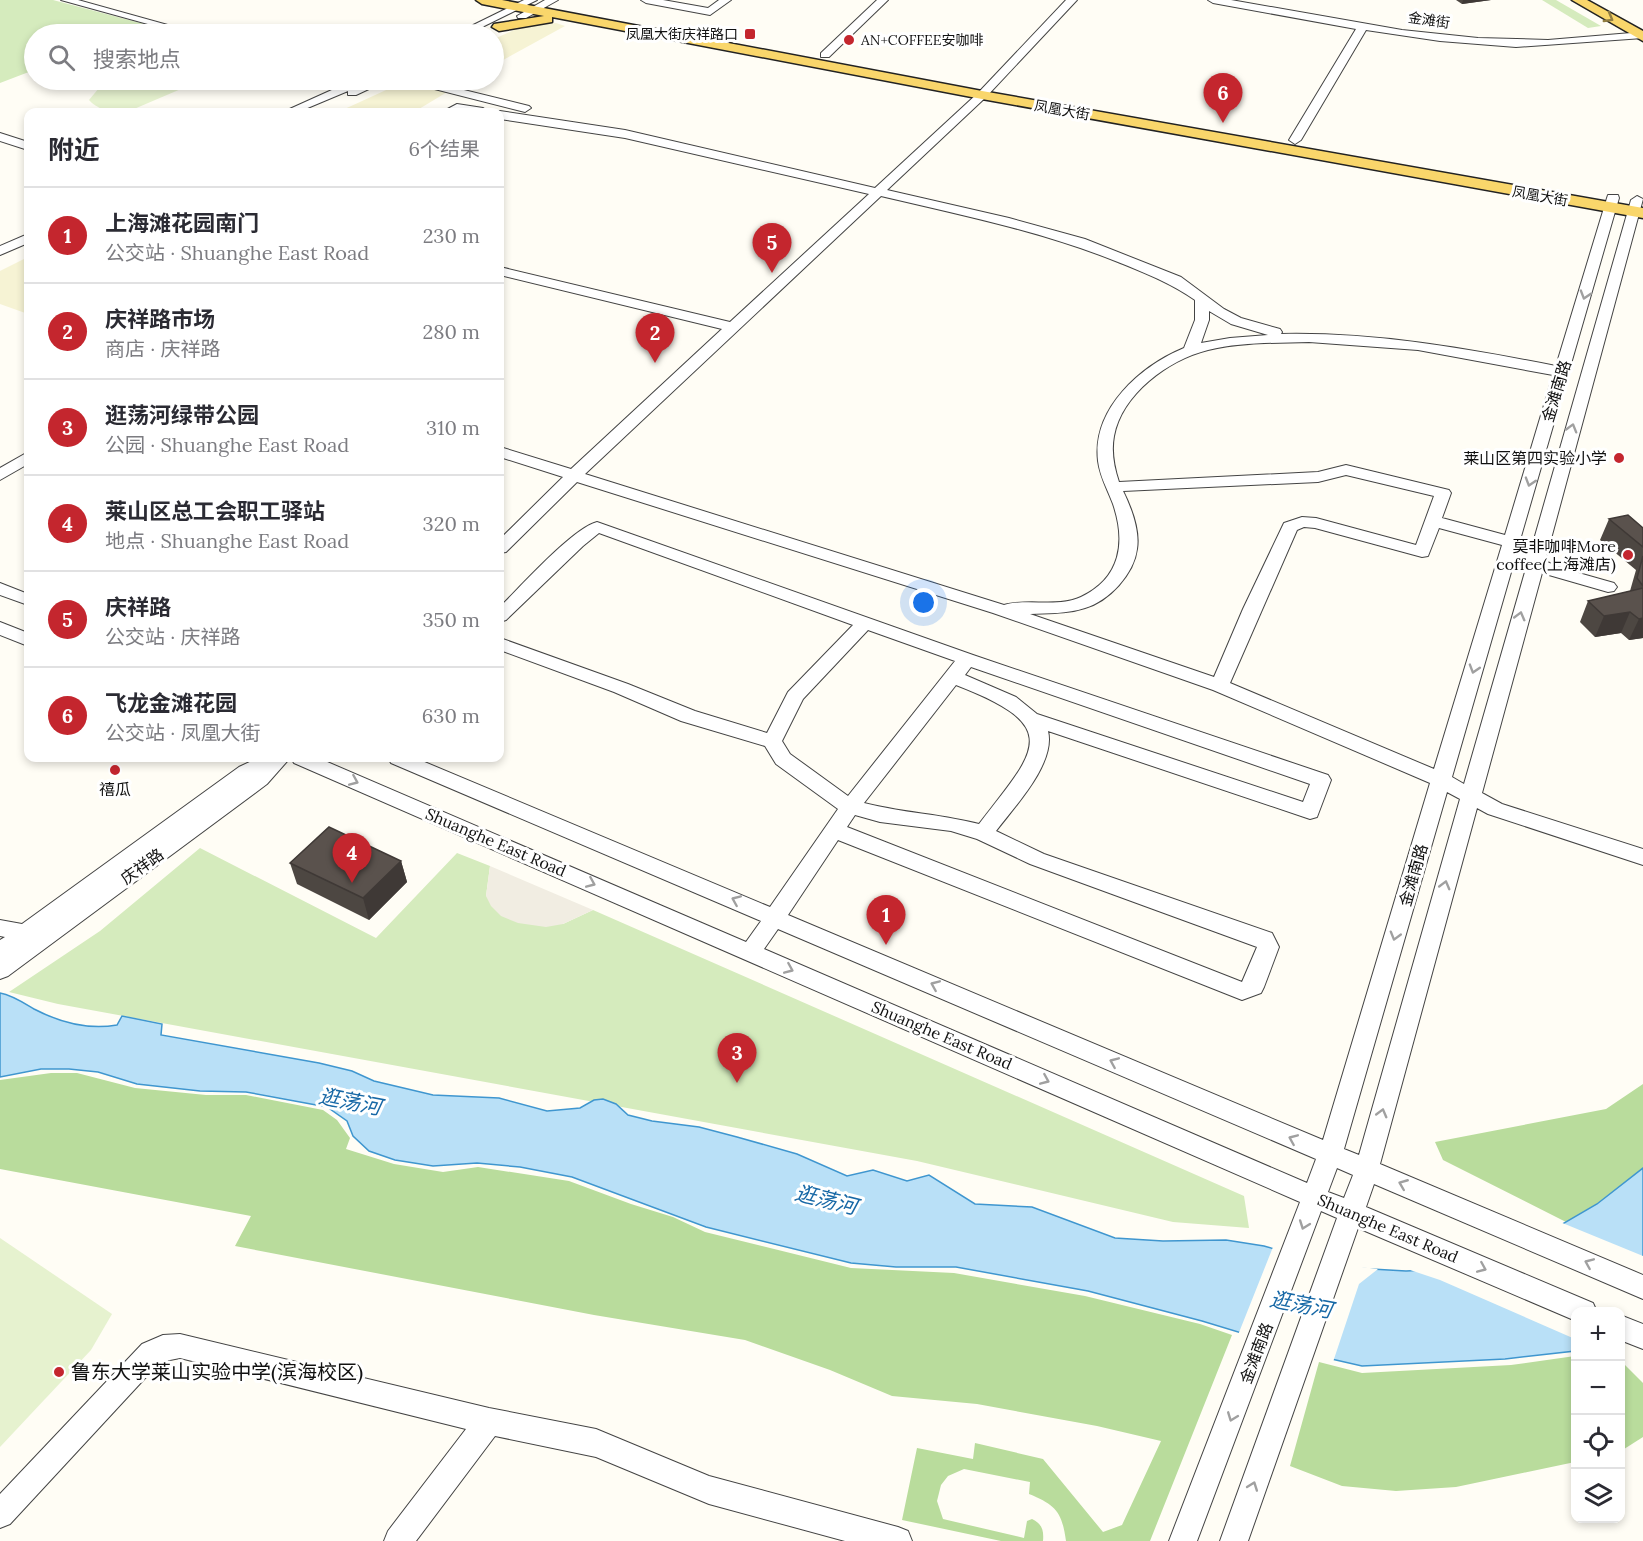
<!DOCTYPE html>
<html lang="zh">
<head>
<meta charset="utf-8">
<style>
  :root { --surface:#fff; --page:#f7f7f7; --text:#2b2b33; --muted:#7c7c81; --line:#e1e1e2; --accent:#c4262e }
  body { margin:0; font-family:Lora,"Noto Sans SC",serif; background:var(--page); color:var(--text) }
  .controls { position:absolute; right:18px; bottom:18px; display:grid; overflow:hidden; border-radius:12px; box-shadow:0 3px 9px #0003 }
  .controls button { width:54px; height:54px; display:grid; place-items:center; padding:0; border:0; border-bottom:2px solid var(--line); background:var(--surface); color:var(--text); font:30px sans-serif }
  .you { position:absolute; left:924px; top:603px; width:21px; height:21px; margin:-15px; border:4px solid #fff; border-radius:50%; background:#1a73e8; box-shadow:0 0 0 9px #1a73e833 }
  .badge { display:grid; place-items:center; width:39px; height:39px; border-radius:50%; background:var(--accent); color:#fff; font-size:20px; font-weight:700 }
  .pin { position:absolute; translate:-50% -50px; filter:drop-shadow(0 2px 3px #0008) }
  .pin::after { content:''; position:absolute; top:32px; width:21px; height:18px; background:inherit; clip-path:polygon(0 0,100% 0,50% 100%) }
  .list { margin:0; padding:0; list-style:none }
  h2 { display:flex; justify-content:space-between; align-items:center; height:78px; margin:0; padding:0 24px; font-size:26px }
  h2 small { font-size:20px; font-weight:400; color:var(--muted) }
  .list li { display:grid; grid-template-columns:39px 1fr auto; gap:18px; align-items:center; box-sizing:border-box; height:96px; padding:0 24px; border-top:2px solid var(--line) }
  .list b { display:block; font-size:22px; white-space:nowrap }
  .list p { margin:0; font-size:20px; white-space:nowrap; color:var(--muted) }
  .list em { font-size:20px; font-style:normal; color:var(--muted) }
  .icon { flex:none; width:33px; height:33px; fill:none; stroke:currentColor; stroke-width:2; stroke-linecap:round; stroke-linejoin:round }
  .map { position:relative; flex:none; width:1643px; height:1541px; overflow:hidden }
  .search { position:absolute; background:var(--surface); box-shadow:0 3px 9px #0003; left:24px; top:24px; width:480px; height:66px; display:flex; align-items:center; gap:15px; box-sizing:border-box; padding:0 21px; border-radius:33px; color:var(--muted); font-size:22px }
  .panel { position:absolute; background:var(--surface); box-shadow:0 3px 9px #0003; left:24px; top:108px; width:480px; height:654px; border-radius:12px }
  .map>svg:first-child { display:block }
  .farmland { fill:#f6f3d4 }
  .green { fill:#d5ebbd }
  .forest { fill:#b9dc9c }
  .pitch { fill:#e6f2cf }
  .plaza { fill:#f1ede2 }
  .water { fill:#b9e0f7; stroke:#3f96cf; stroke-width:1.5 }
  .pier { fill:#fffdf5 }
  .lines { fill:none; stroke-linecap:round; stroke-linejoin:round }
  .minor-casing { stroke:#444; stroke-width:2 }
  .major-casing { stroke:#222; stroke-width:3 }
  .minor { fill:#fff; fill-rule:evenodd }
  .major { fill:#f9d66b; fill-rule:evenodd }
  .wall { fill:#4d4742 }
  .shaded-wall { fill:#3f3936 }
  .building { fill:#5a524d; stroke:#3f3936; stroke-width:1.5 }
  .oneway { stroke:#917d42 }
  .oneway2 { stroke:#a0a0a0 }
  .poi-dot { fill:#c4262e; stroke:#fff; stroke-width:2 }
  .labels { text-anchor:middle; stroke-width:6; stroke-linejoin:round; paint-order:stroke }
  .far-street-label { font-size:14px; fill:#111; stroke:#fff }
  .far-poi-label { font-size:14px; fill:#111; stroke:#fff; text-anchor:end }
  .street-label { font-size:16px; fill:#111; stroke:#fff }
  .poi-label { font-size:16px; fill:#111; stroke:#fff; text-anchor:end }
  .near-poi-label { font-size:20px; fill:#111; stroke:#fff; text-anchor:start }
  .near-water-label { font-size:21px; font-style:italic; fill:#1768a6; stroke:#fff }
</style>
</head>
<body>
<div class="map">
<svg width="1643" height="1541" viewBox="0 0 1643 1541">
  <rect width="100%" height="100%" fill="#fffdf5"/>
  <g class="farmland">
    <polygon points="556,23 565,26 494,65 494,39 523,26"/>
    <polygon points="408,80 467,80 414,112 338,112"/>
    <polygon points="28,257 28,314 0,304 0,271"/>
  </g>
  <g class="green">
    <polygon points="0,0 53,0 148,25 125,34 34,34 34,70 0,83"/>
    <polygon points="1542,0 1556,0 1601,26 1588,28"/>
    <polygon points="200,848 376,938 457,853 490,866 486,896 563,924 593,910 1244,1196 1249,1228 1173,1222 917,1161 58,1004 9,992 100,931"/>
  </g>
  <g class="forest">
    <path d="M51,1073H77L135,1088L206,1095H246L323,1110L337,1120L350,1138L346,1149L394,1164L443,1172L478,1167L569,1181L631,1204L673,1217L705,1232L851,1268L954,1273L1085,1296L1200,1324L1232,1335L1150,1541H1066C1062,1512 1056,1505 1029,1494L1030,1482L964,1469L948,1476L941,1485L937,1501L943,1519L1024,1538L1027,1521L1032,1519C1042,1524 1044,1530 1043,1541H1001L902,1520L917,1448L973,1459L975,1443L1043,1459L1103,1532L1122,1525L1161,1441L1097,1426L977,1404L892,1396L830,1370L745,1340L594,1315L235,1246L251,1216L0,1169V1080Z"/>
    <polygon points="1643,1084 1643,1168 1597,1204 1566,1222 1443,1160 1435,1142 1606,1109"/>
    <polygon points="1575,1356 1575,1462 1456,1487 1396,1491 1342,1486 1290,1466 1319,1362 1362,1373 1511,1365"/>
    <polygon points="1621,1361 1643,1383 1643,1437 1621,1451"/>
  </g>
  <g class="pitch">
    <path d="M120,80H202L127,112C114,113 97,110 89,100L99,88Z"/>
    <polygon points="0,1238 112,1314 91,1350 0,1447"/>
  </g>
  <polygon class="plaza" points="490,866 593,910 563,924 546,927 518,923 501,916 491,906 486,896"/>
  <path class="water" d="M0,993C12,995 24,1003 34,1009C59,1022 89,1030 117,1025L122,1016L162,1024L161,1035L319,1063L352,1071L374,1081L433,1095L499,1098L547,1111L580,1108L594,1100L603,1099L616,1104L628,1115L652,1121L699,1127L737,1137L797,1154L847,1176L873,1170L907,1181L929,1175L975,1204L1032,1207L1115,1238L1163,1241L1226,1240L1264,1246L1337,1267L1406,1271L1465,1268L1509,1255L1597,1204L1643,1168V1321L1620,1312H1576L1575,1351L1505,1359L1362,1366L1314,1355L1202,1321L1088,1291L956,1267H896L851,1263L706,1227L572,1177L520,1167L477,1163L433,1166L395,1160L369,1151L353,1136L347,1121L327,1107L246,1092L200,1091L137,1084L98,1072L69,1069H41L0,1077Z"/>
  <g class="pier">
    <polygon points="1560,1222 1643,1256 1643,1324 1620,1334 1620,1312 1576,1312 1575,1339 1440,1280 1404,1268 1464,1265 1507,1252"/>
    <polygon points="1273,1247 1337,1264 1378,1269 1396,1268 1378,1269 1359,1284 1333,1362 1238,1335"/>
  </g>
  <g class="lines">
    <defs>
      <g id="minor">
        <polygon points="61,0 78,0 200,34 184,34"/>
        <polygon points="524,0 537,0 468,34 455,34"/>
        <polygon points="545,0 558,0 526,18 518,18 517,16"/>
        <polygon points="641,0 663,0 708,8 719,0 731,0 710,15 646,3"/>
        <polygon points="877,0 888,0 829,57 821,57 821,53"/>
        <path d="M1066,0H1077L986,97L887,190L1009,218L1085,239L1181,277L1224,309L1241,318L1280,329L1282,332L1281,334C1374,332 1464,348 1556,366L1607,198L1608,195H1618L1619,198L1520,540L1531,550L1631,200L1637,196L1643,199L1545,561L1561,568L1614,583L1617,587L1614,591L1608,592L1542,573L1482,793L1502,804L1643,849V865L1488,814L1477,808L1380,1164L1643,1275V1299L1374,1184L1366,1207L1593,1303L1597,1312H1576V1321L1358,1228L1248,1541H1220L1337,1218L1321,1211L1197,1541H1169L1300,1202L294,763L291,758H318L746,942L761,921L391,763L388,758H415L770,907L838,809L776,764L765,746L681,721L614,692L500,650V638L628,684L695,711L767,733L788,692L853,625L599,533L583,546L506,620L500,622V607C520,587 573,528 597,522L973,655L1328,775L1331,780L1317,817L1310,819L1048,731C1056,763 1015,806 996,831L1044,854L1272,933L1279,947L1264,987L1261,993L1242,1000L838,840L788,915L1323,1140L1430,783L1213,690L993,613L577,482L506,552L500,553V539L563,477L500,457V447L571,469L722,329L500,275V267L730,322L869,194L625,138L500,119V112H496L500,111L625,130L875,188L978,93ZM881,196C961,215 1041,231 1118,262C1145,273 1171,283 1195,300V320L1184,348C1141,366 1092,408 1098,461C1100,477 1107,488 1113,504C1126,542 1121,578 1081,597C1058,608 1028,598 1004,605L585,474ZM1209,311L1231,324L1268,335L1230,338L1201,343L1209,320ZM1309,342L1418,350L1553,375L1505,535L1442,518L1451,493L1449,490L1346,465L1318,472L1119,482C1114,467 1111,452 1114,436C1122,394 1168,360 1208,350C1241,342 1276,343 1309,342ZM1346,475L1434,496L1416,545L1316,518L1302,517L1284,523L1243,609L1214,677L1030,614C1048,613 1067,614 1085,608C1109,601 1134,574 1137,549C1140,531 1131,507 1123,491L1318,482ZM1304,527L1315,528L1422,557L1428,556L1439,528L1502,545L1434,769L1230,683L1297,530ZM1516,555L1527,565L1464,784L1452,777ZM868,630L955,661L848,796L790,754L782,741L803,699ZM971,667L1310,784L1303,802L1037,714L1016,697L965,675ZM956,685C1065,727 1036,750 979,824C941,814 902,813 864,803ZM1447,792L1460,799L1359,1155L1344,1149ZM855,815L880,822L951,831L977,839L1030,864L1257,947L1242,982L847,827ZM778,929L1316,1159L1307,1183L764,949ZM1337,1168L1353,1175L1344,1198L1328,1192Z"/>
        <polygon points="1208,0 1231,0 1402,30 1478,38 1548,40 1643,32 1643,38 1516,47 1440,41 1366,30 1301,140 1295,144 1289,140 1356,29 1213,3"/>
        <polygon points="354,80 368,80 367,82 374,80 388,80 356,95 348,95 348,91 298,112 283,112"/>
        <polygon points="405,80 423,80 529,106 531,108 525,112 407,82"/>
        <polygon points="457,104 483,108 489,112 442,112"/>
        <polygon points="0,133 28,142 28,150 0,141"/>
        <polygon points="28,234 28,243 0,255 0,246"/>
        <polygon points="28,452 28,464 0,480 0,468"/>
        <polygon points="0,583 28,594 28,605 0,595"/>
        <polygon points="0,622 28,633 28,646 0,635"/>
        <polygon points="258,758 290,758 267,784 8,976 0,979 0,940 5,937 0,936 0,920 22,924 239,767"/>
        <polygon points="1620,1315 1643,1324 1643,1349 1620,1340"/>
        <polygon points="180,1334 489,1408 596,1429 709,1476 898,1527 908,1531 912,1541 845,1541 709,1504 596,1457 495,1436 416,1541 384,1541 388,1531 466,1429 180,1358 160,1362 10,1524 0,1528 0,1494 142,1344 163,1335"/>
      </g>
      <g id="major">
        <polygon points="476,0 502,0 982,91 1643,208 1643,218 982,99 552,17 552,22 499,31 492,27 494,24 544,16 482,4"/>
        <polygon points="1572,0 1587,0 1643,31 1643,41"/>
      </g>
    </defs>
    <use href="#minor" class="minor-casing"/>
    <use href="#major" class="major-casing"/>
    <use href="#minor" class="minor"/>
    <use href="#major" class="major"/>
  </g>
  <g class="wall">
    <polygon points="1456,0 1491,0 1462,4"/>
    <polygon points="1609,519 1643,528 1643,638 1629,640 1621,633 1595,637 1580,622 1588,601 1630,591 1636,570 1600,540"/>
    <polygon points="401,861 407,882 369,920 297,884 290,863"/>
  </g>
  <g class="shaded-wall">
    <polygon points="1463,0 1491,0 1462,4"/>
    <polygon points="1630,612 1621,633 1595,637 1604,616"/>
    <polygon points="1643,618 1643,638 1629,640 1639,619"/>
    <polygon points="401,861 407,882 369,920 363,898"/>
  </g>
  <g class="building">
    <polygon points="1628,515 1643,528 1643,547 1609,519"/>
    <polygon points="1643,556 1643,586 1637,578"/>
    <polygon points="1643,588 1643,618 1639,619 1630,612 1604,616 1588,601"/>
    <polygon points="329,827 401,861 363,898 290,863"/>
  </g>
  <defs><path id="oneway-chevron" d="M-2-3.5L2.5 0L-2 3.5" fill="none" stroke-width="1.6" stroke-linecap="round" stroke-linejoin="round" transform="scale(1.5)"/></defs>
  <use class="oneway" href="#oneway-chevron" transform="translate(1609 18) rotate(30)"/>
  <g class="oneway2">
    <use href="#oneway-chevron" transform="translate(1585 295) rotate(107)"/>
    <use href="#oneway-chevron" transform="translate(1572 428) rotate(-74)"/>
    <use href="#oneway-chevron" transform="translate(1530 482) rotate(107)"/>
    <use href="#oneway-chevron" transform="translate(1520 616) rotate(-75)"/>
    <use href="#oneway-chevron" transform="translate(1474 669) rotate(107)"/>
    <use href="#oneway-chevron" transform="translate(354 781) rotate(23)"/>
    <use href="#oneway-chevron" transform="translate(591 883) rotate(23)"/>
    <use href="#oneway-chevron" transform="translate(1445 885) rotate(-75)"/>
    <use href="#oneway-chevron" transform="translate(736 900) rotate(-157)"/>
    <use href="#oneway-chevron" transform="translate(1395 936) rotate(106)"/>
    <use href="#oneway-chevron" transform="translate(789 969) rotate(23)"/>
    <use href="#oneway-chevron" transform="translate(935 985) rotate(-157)"/>
    <use href="#oneway-chevron" transform="translate(1114 1062) rotate(-157)"/>
    <use href="#oneway-chevron" transform="translate(1045 1080) rotate(23)"/>
    <use href="#oneway-chevron" transform="translate(1382 1113) rotate(-75)"/>
    <use href="#oneway-chevron" transform="translate(1293 1139) rotate(-157)"/>
    <use href="#oneway-chevron" transform="translate(1403 1184) rotate(-158)"/>
    <use href="#oneway-chevron" transform="translate(1304 1225) rotate(110)"/>
    <use href="#oneway-chevron" transform="translate(1589 1263) rotate(-157)"/>
    <use href="#oneway-chevron" transform="translate(1482 1268) rotate(23)"/>
    <use href="#oneway-chevron" transform="translate(1232 1417) rotate(111)"/>
    <use href="#oneway-chevron" transform="translate(1253 1486) rotate(-70)"/>
  </g>
  <g class="poi-dot">
    <rect x="744" y="28" width="12" height="12" rx="3"/>
    <circle cx="849" cy="40" r="6"/>
    <circle cx="1619" cy="458" r="6"/>
    <circle cx="1628" cy="555" r="6"/>
    <circle cx="115" cy="770" r="6"/>
    <circle cx="59" cy="1372" r="6"/>
  </g>
  <g class="labels">
    <g class="far-street-label">
      <text transform="translate(1429 20) rotate(8)" y="5">金滩街</text>
      <text transform="translate(1062 110) rotate(10)" y="5">凤凰大街</text>
      <text transform="translate(1540 196) rotate(10)" y="5">凤凰大街</text>
    </g>
    <g class="far-poi-label">
      <text x="738" y="39">凤凰大街庆祥路口</text>
      <text x="861" y="45" text-anchor="start">AN+COFFEE安咖啡</text>
    </g>
    <g class="street-label">
      <text transform="translate(1556 391) rotate(-73)" y="6">金滩南路</text>
      <text transform="translate(496 842) rotate(23)" y="6">Shuanghe East Road</text>
      <text transform="translate(142 866) rotate(-36)" y="6">庆祥路</text>
      <text transform="translate(1413 875) rotate(-74)" y="6">金滩南路</text>
      <text transform="translate(942 1035) rotate(23)" y="6">Shuanghe East Road</text>
      <text transform="translate(1388 1228) rotate(23)" y="6">Shuanghe East Road</text>
      <text transform="translate(1256 1353) rotate(-69)" y="6">金滩南路</text>
    </g>
    <g class="poi-label">
      <text x="1607" y="464">莱山区第四实验小学</text>
      <text x="1616" y="552">莫非咖啡More<tspan x="1616" dy="18">coffee(上海滩店)</tspan></text>
      <text x="115" y="795" text-anchor="middle">禧瓜</text>
    </g>
    <g class="near-poi-label">
      <text x="71" y="1379">鲁东大学莱山实验中学(滨海校区)</text>
    </g>
    <g class="near-water-label">
      <text transform="translate(350 1102) rotate(11)" y="7">逛荡河</text>
      <text transform="translate(826 1200) rotate(14)" y="7">逛荡河</text>
      <text transform="translate(1301 1305) rotate(11)" y="7">逛荡河</text>
    </g>
  </g>
</svg>
<div class="controls">
<button>+</button>
<button>−</button>
<button><svg class="icon" aria-label="locate" viewBox="0 0 24 24"><circle cx="12" cy="12" r="6"/><path d="M12 2v4M12 18v4M2 12h4M18 12h4"/></svg></button>
<button><svg class="icon" aria-label="layers" viewBox="0 0 24 24"><path d="M12 4l9 5-9 5-9-5zM3 14l9 5 9-5"/></svg></button>
</div>
<div class="you"></div>
<div class="pin badge" style="left:886px;top:945px">1</div>
<div class="pin badge" style="left:655px;top:363px">2</div>
<div class="pin badge" style="left:737px;top:1083px">3</div>
<div class="pin badge" style="left:352px;top:883px">4</div>
<div class="pin badge" style="left:772px;top:273px">5</div>
<div class="pin badge" style="left:1223px;top:123px">6</div>
<div class="search"><svg class="icon" aria-label="search" viewBox="0 0 24 24"><circle cx="10" cy="10" r="6"/><path d="M15 15l6 6"/></svg>搜索地点</div>
<section class="panel">
<h2>附近<small>6个结果</small></h2>
<ul class="list">
<li><span class="badge">1</span><div><b>上海滩花园南门</b><p>公交站 · Shuanghe East Road</p></div><em>230 m</em></li>
<li><span class="badge">2</span><div><b>庆祥路市场</b><p>商店 · 庆祥路</p></div><em>280 m</em></li>
<li><span class="badge">3</span><div><b>逛荡河绿带公园</b><p>公园 · Shuanghe East Road</p></div><em>310 m</em></li>
<li><span class="badge">4</span><div><b>莱山区总工会职工驿站</b><p>地点 · Shuanghe East Road</p></div><em>320 m</em></li>
<li><span class="badge">5</span><div><b>庆祥路</b><p>公交站 · 庆祥路</p></div><em>350 m</em></li>
<li><span class="badge">6</span><div><b>飞龙金滩花园</b><p>公交站 · 凤凰大街</p></div><em>630 m</em></li>
</ul>
</section>
</div>
</body>
</html>
